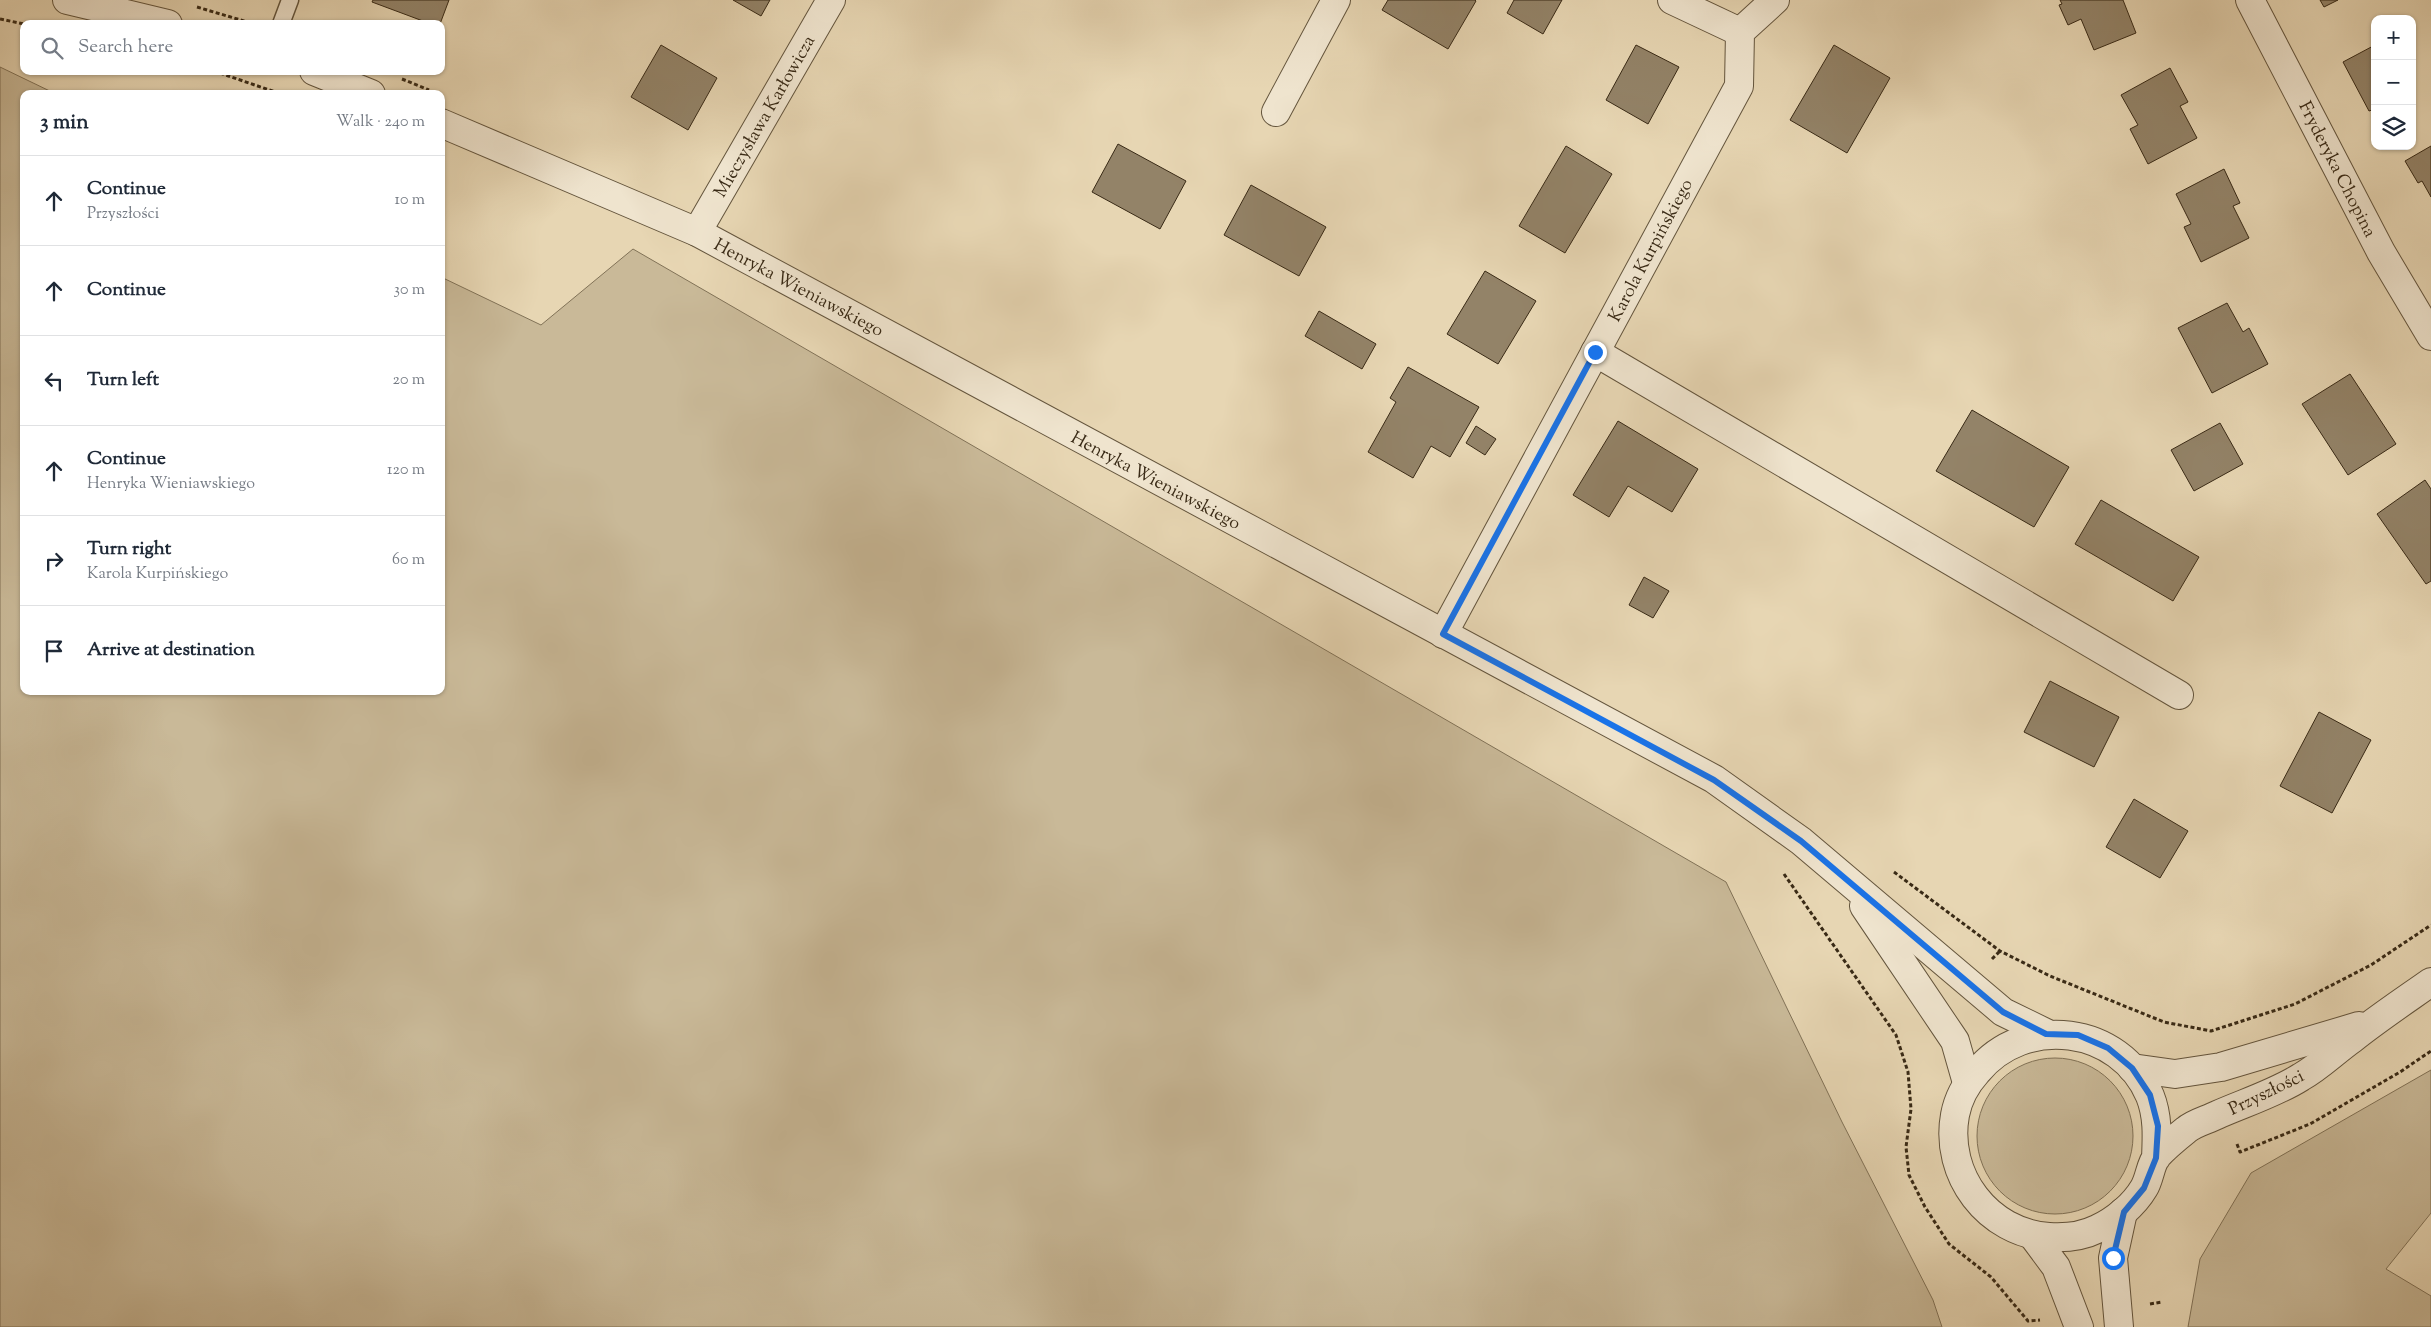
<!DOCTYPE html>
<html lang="en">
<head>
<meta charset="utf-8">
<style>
  :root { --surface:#fff; --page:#f6f6f7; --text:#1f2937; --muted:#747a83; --line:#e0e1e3 }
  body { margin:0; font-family:"Sorts Mill Goudy",serif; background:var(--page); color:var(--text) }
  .controls { position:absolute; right:15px; top:15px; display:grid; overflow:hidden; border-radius:10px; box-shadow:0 1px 4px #0004 }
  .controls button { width:45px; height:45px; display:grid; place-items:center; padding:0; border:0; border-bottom:1px solid var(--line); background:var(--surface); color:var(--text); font:25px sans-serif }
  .stop { position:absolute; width:15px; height:15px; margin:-11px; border:4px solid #1a73e8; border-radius:50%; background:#fff }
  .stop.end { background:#1a73e8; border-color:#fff; box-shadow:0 1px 5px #0008 }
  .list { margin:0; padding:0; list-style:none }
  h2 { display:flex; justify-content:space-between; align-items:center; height:65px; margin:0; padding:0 20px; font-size:21px }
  h2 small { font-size:16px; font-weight:400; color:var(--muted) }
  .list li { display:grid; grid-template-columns:32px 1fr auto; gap:15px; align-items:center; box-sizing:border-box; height:90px; padding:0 20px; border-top:1px solid var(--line) }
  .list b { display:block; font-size:19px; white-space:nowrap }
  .list p { margin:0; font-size:16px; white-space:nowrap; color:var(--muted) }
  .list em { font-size:16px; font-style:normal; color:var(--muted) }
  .icon { flex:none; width:28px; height:28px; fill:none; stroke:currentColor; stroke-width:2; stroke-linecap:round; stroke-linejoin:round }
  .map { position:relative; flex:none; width:2431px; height:1327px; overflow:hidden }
  .search { position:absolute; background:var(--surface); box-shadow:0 1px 4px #0004; left:20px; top:20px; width:425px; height:55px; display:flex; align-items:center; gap:12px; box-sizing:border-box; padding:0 18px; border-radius:10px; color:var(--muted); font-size:19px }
  .panel { position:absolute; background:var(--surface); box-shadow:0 1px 4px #0004; left:20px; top:90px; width:425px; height:605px; border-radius:10px }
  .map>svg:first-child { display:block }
  .green { fill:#c9b998; stroke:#817257 }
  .building { fill:#938368; stroke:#392a16 }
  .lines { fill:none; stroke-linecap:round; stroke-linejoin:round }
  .service-casing { stroke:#64553d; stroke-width:19 }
  .minor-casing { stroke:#64553d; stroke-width:30 }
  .tertiary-casing { stroke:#64553d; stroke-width:30 }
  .path { stroke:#392a16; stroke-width:3; stroke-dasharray:4 2.5; stroke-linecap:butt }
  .service { stroke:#efe4ce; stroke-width:16 }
  .minor { stroke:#efe4ce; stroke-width:28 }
  .tertiary { stroke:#efe4ce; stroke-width:28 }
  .route { stroke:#1a73e8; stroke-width:6 }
  .labels { text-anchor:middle; stroke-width:4; stroke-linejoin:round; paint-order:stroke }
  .street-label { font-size:18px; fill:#392a16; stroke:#efe4ce }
</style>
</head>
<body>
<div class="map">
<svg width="2431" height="1327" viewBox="0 0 2431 1327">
  <rect width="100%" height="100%" fill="#e7d6b3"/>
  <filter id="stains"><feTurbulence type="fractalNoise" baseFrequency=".004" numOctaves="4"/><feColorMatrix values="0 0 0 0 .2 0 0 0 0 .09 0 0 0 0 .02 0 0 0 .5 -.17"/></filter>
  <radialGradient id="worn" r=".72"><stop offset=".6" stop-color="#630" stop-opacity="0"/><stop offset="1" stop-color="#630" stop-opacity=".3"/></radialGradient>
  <g class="green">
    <polygon points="0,67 56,94 24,94 24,691 441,691 441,277 541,325 633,249 1726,882 1842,1122 1933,1300 1942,1327 0,1327"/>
    <circle cx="2055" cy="1136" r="78"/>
    <polygon points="2431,1070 2431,1213 2386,1269 2431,1296 2431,1327 2188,1327 2200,1259 2251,1173"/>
  </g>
  <g class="building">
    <polygon points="373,0 449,0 440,24 431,24 372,2"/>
    <polygon points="733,0 770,0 761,16"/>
    <polygon points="1388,0 1475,0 1476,1 1448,49 1382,10"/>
    <polygon points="1514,0 1562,0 1543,34 1507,13"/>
    <polygon points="2060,0 2123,0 2136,33 2094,50 2081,19 2068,25 2059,5 2062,4"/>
    <polygon points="2320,0 2338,0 2324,7"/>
    <polygon points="661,45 717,78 688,130 631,97"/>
    <polygon points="1636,45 1679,67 1648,124 1606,100"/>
    <polygon points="1834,45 1890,78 1847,153 1790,120"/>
    <polygon points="2375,45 2375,109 2369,111 2343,62"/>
    <polygon points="2170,68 2188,102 2180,106 2197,138 2148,164 2130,129 2138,125 2121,95"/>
    <polygon points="1118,144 1186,181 1160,229 1092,192"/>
    <polygon points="1566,146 1612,174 1565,253 1519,226"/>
    <polygon points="2431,146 2431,197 2422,181 2418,183 2405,161"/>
    <polygon points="2224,169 2240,203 2233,206 2249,238 2201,262 2184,227 2191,224 2176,194"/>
    <polygon points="1251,185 1326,227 1299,276 1224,235"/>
    <polygon points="1485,271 1536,301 1498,364 1447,334"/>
    <polygon points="2227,303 2243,332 2249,328 2268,364 2212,393 2178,328"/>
    <polygon points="1319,311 1376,344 1362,369 1305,336"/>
    <polygon points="1408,367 1479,407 1450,457 1431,446 1413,478 1368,452 1396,402 1390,398"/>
    <polygon points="2350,374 2396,444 2348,475 2302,404"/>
    <polygon points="1972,410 2069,467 2034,527 1936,471"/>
    <polygon points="1618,421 1698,469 1672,512 1628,486 1609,517 1573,495"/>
    <polygon points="2220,423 2243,464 2194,491 2171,450"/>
    <polygon points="1476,426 1496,439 1485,455 1466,443"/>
    <polygon points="2425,480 2431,489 2431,581 2426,584 2377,514"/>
    <polygon points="2101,500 2199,557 2173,601 2075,544"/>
    <polygon points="1644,577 1669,591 1653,618 1629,605"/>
    <polygon points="2050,681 2119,717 2094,767 2024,732"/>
    <polygon points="2319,712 2371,740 2332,813 2280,786"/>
    <polygon points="2134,799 2188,831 2160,878 2106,847"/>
  </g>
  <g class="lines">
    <defs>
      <polyline id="service" points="281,24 290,0"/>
      <g id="minor">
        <polyline points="67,0 168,24"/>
        <polyline points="1672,0 1740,32"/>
        <polyline points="2250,0 2381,252 2431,336"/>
        <polyline points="314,71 371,94"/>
        <polyline points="1276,112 1336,0"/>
        <polyline points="441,123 697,232 1714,779 1801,841 2003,1012 2046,1033"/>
        <polyline points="697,232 831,0"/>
        <polyline points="1595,352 2179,695"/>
        <polyline points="1443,634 1739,86 1740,32 1775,0"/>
        <polyline points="1864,906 1955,1041 1967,1083"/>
      </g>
      <g id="tertiary">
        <polyline points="2132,1068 2175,1074 2221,1067 2359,1026"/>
        <path d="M2156,1158C2157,1136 2158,1116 2150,1096C2120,1025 2024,1014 1977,1072C1967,1083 1958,1099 1955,1115C1944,1175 1988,1233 2049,1237C2065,1238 2083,1236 2097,1229C2115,1221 2134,1205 2144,1188C2150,1178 2150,1165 2157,1156C2165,1147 2176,1138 2186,1130C2194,1123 2207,1120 2217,1115C2244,1103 2276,1093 2301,1077C2319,1067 2335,1051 2352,1039C2377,1019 2404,1001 2431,982"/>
        <polyline points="2033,1236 2056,1267 2079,1327"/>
        <polyline points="2119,1327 2113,1258 2123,1212"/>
      </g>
    </defs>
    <use href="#service" class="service-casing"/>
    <use href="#minor" class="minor-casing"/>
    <use href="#tertiary" class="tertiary-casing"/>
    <g class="path">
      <polyline points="197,7 254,24"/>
      <polyline points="0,19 24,24"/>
      <polyline points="214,71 281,94"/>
      <polyline points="402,79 429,90"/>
      <polyline points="1894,872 2000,951 2050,976 2164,1022 2211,1031 2295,1004 2371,965 2431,925"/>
      <polyline points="1784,874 1896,1035 1908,1072 1911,1109 1906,1147 1909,1175 1925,1207 1949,1244 1991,1277 2028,1321 2040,1320"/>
      <polyline points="1992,959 2000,951"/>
      <polyline points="2237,1144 2240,1152 2310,1124 2400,1072 2431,1051"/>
      <polyline points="2150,1304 2162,1302"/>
    </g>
    <use href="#service" class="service"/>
    <use href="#minor" class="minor"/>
    <use href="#tertiary" class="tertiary"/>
  </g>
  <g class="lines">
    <polyline class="route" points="1595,352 1443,634 1714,780 1801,841 2003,1012 2046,1034 2078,1035 2108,1048 2132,1068 2150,1095 2158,1126 2156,1158 2144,1188 2124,1212 2113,1258"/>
  </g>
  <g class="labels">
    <g class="street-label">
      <text transform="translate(764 116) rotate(-60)" y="6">Mieczysława Karłowicza</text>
      <text transform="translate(2338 169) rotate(63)" y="6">Fryderyka Chopina</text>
      <text transform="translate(1650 250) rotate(-62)" y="6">Karola Kurpińskiego</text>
      <text transform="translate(799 287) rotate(28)" y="6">Henryka Wieniawskiego</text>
      <text transform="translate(1156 480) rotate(28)" y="6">Henryka Wieniawskiego</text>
      <text transform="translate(2266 1092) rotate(-26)" y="6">Przyszłości</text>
    </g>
  </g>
  <rect width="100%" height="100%" filter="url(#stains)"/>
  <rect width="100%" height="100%" fill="url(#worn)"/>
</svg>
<div class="controls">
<button>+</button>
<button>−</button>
<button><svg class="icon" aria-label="layers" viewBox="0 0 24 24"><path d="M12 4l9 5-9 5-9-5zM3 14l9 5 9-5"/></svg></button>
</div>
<div class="stop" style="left:2113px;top:1258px"></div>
<div class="stop end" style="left:1595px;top:352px"></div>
<div class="search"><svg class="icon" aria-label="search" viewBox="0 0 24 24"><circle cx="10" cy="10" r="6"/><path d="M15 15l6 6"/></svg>Search here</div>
<section class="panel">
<h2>3 min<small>Walk · 240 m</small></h2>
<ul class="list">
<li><svg class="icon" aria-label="ahead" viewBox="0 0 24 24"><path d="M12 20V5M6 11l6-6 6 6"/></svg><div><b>Continue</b><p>Przyszłości</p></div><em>10 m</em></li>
<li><svg class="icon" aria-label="ahead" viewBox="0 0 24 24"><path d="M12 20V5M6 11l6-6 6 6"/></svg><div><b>Continue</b></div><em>30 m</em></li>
<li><svg class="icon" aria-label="left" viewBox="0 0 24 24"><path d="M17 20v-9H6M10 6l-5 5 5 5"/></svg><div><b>Turn left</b></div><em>20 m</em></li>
<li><svg class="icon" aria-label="ahead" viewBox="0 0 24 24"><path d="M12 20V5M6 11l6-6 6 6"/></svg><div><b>Continue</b><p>Henryka Wieniawskiego</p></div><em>120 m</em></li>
<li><svg class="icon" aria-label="right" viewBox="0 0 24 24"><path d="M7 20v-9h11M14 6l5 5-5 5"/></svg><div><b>Turn right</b><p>Karola Kurpińskiego</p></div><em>60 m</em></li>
<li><svg class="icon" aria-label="arrive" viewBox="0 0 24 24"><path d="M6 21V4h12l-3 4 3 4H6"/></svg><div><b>Arrive at destination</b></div></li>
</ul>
</section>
</div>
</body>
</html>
